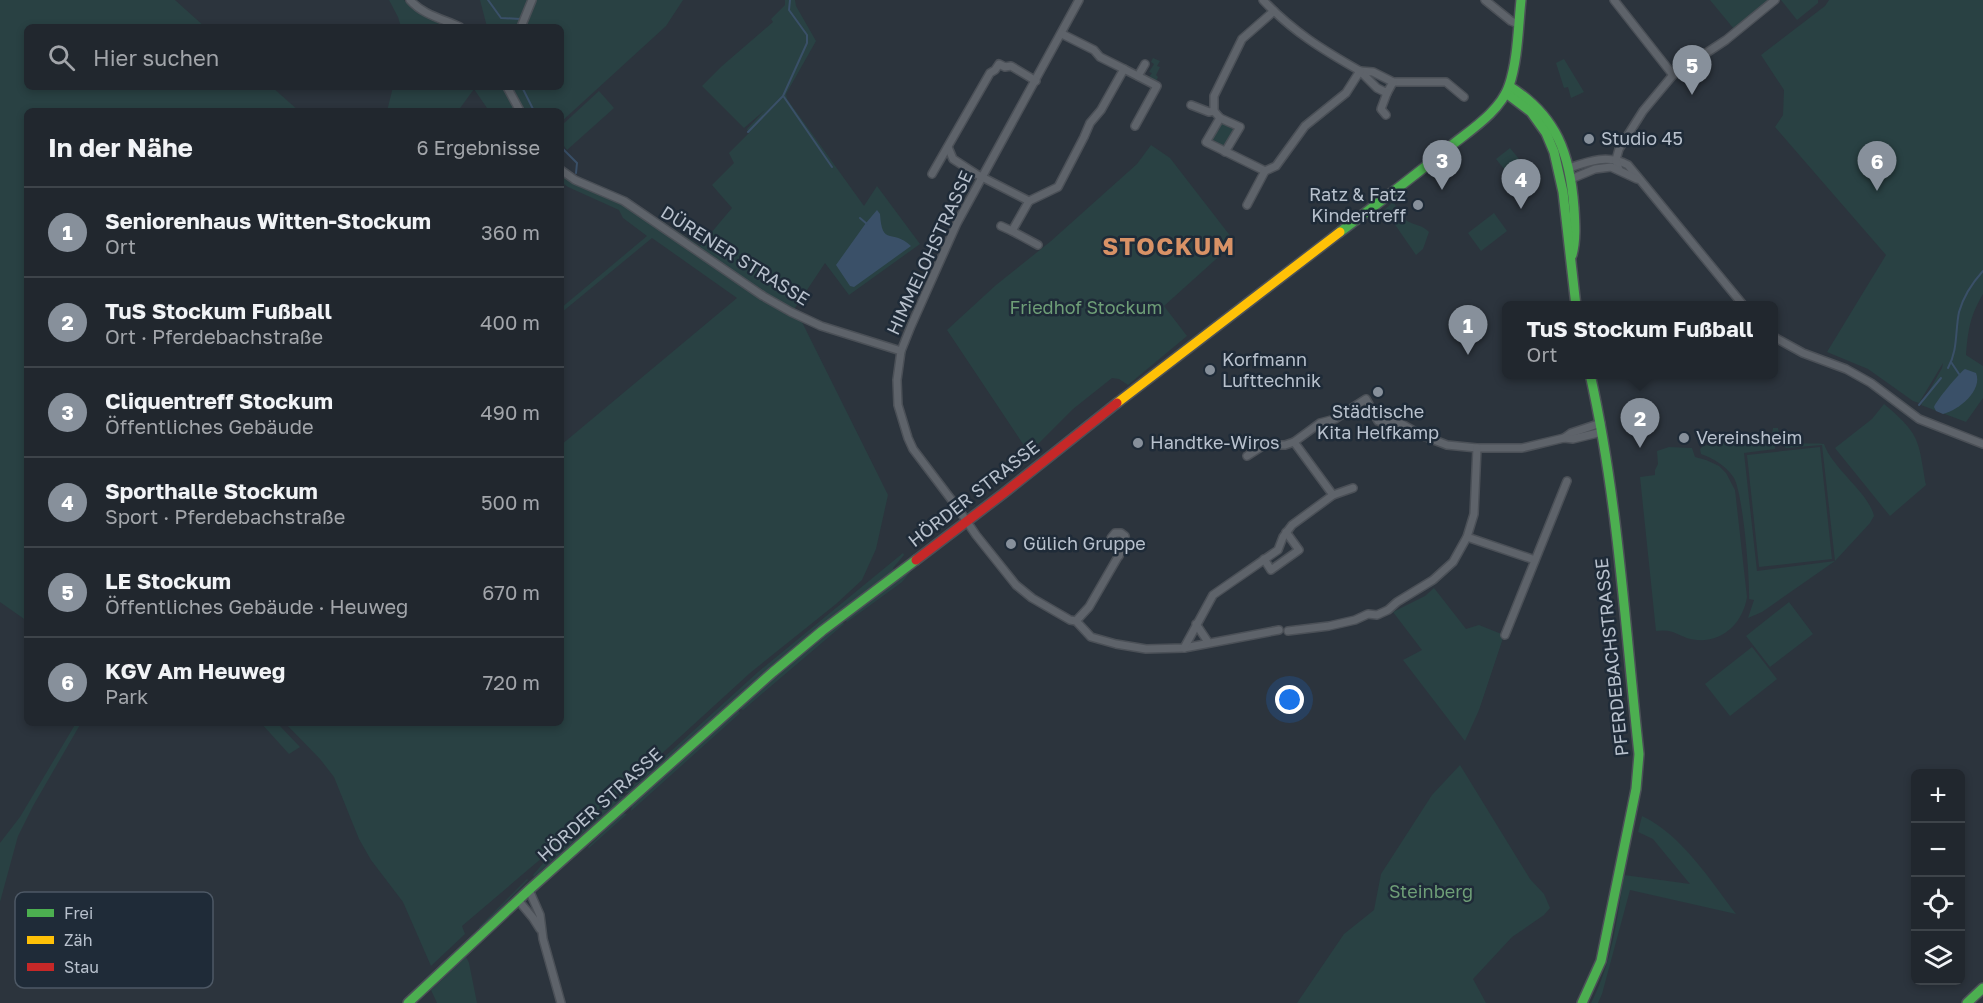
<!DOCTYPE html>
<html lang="de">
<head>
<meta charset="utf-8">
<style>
  :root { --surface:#21272e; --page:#2d333a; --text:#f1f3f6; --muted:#a2a5aa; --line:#3e444a; --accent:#87909b }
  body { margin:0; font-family:"Golos Text",sans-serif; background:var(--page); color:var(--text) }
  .controls { position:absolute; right:18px; bottom:18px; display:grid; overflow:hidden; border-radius:9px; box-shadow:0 3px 9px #0003 }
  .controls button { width:54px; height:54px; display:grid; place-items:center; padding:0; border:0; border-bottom:2px solid var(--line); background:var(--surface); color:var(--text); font:30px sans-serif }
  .you { position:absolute; left:1290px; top:700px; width:21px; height:21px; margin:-15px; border:4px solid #fff; border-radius:50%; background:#1a73e8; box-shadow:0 0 0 9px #1a73e833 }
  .badge { display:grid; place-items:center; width:39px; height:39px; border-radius:50%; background:var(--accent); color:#fff; font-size:20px; font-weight:700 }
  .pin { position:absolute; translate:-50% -50px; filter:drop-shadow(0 2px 3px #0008) }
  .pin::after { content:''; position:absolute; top:32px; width:21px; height:18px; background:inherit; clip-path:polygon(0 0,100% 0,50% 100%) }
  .popup { position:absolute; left:1502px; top:301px; width:276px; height:78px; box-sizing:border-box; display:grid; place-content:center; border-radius:9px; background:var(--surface); filter:drop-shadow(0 2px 4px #0005); font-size:20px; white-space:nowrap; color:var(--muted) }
  .popup b { font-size:22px; color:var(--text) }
  .popup::after { content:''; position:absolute; left:50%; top:100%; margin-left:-12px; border:12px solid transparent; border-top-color:var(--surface) }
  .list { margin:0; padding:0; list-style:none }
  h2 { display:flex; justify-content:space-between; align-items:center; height:78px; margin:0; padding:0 24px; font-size:26px }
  h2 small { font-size:20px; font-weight:400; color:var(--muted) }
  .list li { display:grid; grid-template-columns:39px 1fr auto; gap:18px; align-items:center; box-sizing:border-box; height:90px; padding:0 24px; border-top:2px solid var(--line) }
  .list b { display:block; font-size:22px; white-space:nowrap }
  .list p { margin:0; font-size:20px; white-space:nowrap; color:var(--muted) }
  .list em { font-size:20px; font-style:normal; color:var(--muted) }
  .icon { flex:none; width:33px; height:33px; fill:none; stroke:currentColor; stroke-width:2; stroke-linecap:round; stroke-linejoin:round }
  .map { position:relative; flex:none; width:1983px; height:1003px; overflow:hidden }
  .search { position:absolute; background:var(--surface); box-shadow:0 3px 9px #0003; left:24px; top:24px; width:540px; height:66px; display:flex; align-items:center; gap:15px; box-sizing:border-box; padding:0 21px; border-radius:9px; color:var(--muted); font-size:22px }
  .panel { position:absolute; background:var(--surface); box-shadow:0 3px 9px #0003; left:24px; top:108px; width:540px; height:618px; border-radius:9px }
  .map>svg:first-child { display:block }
  .green { fill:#294143 }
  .water { fill:#3a5068 }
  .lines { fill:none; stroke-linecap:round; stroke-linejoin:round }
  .stream { stroke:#3a5068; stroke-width:2 }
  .street-casing { stroke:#4b5057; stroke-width:10 }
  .fast-casing { stroke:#4b5057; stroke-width:12 }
  .slow-casing { stroke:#4b5057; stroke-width:12 }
  .jam-casing { stroke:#4b5057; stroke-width:12 }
  .street { stroke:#5e636a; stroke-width:7 }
  .fast { stroke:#4caf50; stroke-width:9 }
  .slow { stroke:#ffc107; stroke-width:9 }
  .jam { stroke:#c62828; stroke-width:9 }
  .poi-dot { fill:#87909b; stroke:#1f2b38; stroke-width:2 }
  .labels { text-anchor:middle; stroke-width:5; stroke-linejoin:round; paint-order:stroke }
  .poi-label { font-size:18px; fill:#b8c1cd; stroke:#1f2b38; text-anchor:start }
  .street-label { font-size:18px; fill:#b8c1cd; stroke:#1f2b38 }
  .park-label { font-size:18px; fill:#6e9e77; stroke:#1f2b38 }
  .district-label { font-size:24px; font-weight:bold; letter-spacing:1.5px; fill:#d99266; stroke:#1f2b38 }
  .key { fill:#1f2b38; stroke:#4d5865; stroke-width:1.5 }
  .key-label { font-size:16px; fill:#b8c1cd }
</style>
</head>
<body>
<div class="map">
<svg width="1983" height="1003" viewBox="0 0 1983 1003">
  <rect width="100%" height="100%" fill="#2c343d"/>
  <g class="green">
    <polygon points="0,0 175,0 205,27 27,27 27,87 272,87 299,111 27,111 27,621 0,602"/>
    <polygon points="389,0 404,0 411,8 446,27 401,27 398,17"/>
    <polygon points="480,0 683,0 666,26 561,122 561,111 489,111 474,89 458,111 387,111 393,87 561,87 561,27 487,27"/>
    <polygon points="785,0 795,0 796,6 816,41 786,94 787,99 864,206 877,186 920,244 849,295 825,263 795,308 888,495 876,549 862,580 836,604 750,673 623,789 462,926 465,934 431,966 403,902 371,860 359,839 334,777 320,759 285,723 561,723 561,445 737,298 652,238 561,313 561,308 647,236 623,218 619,210 568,187 561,182 561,172 571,181 662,221 700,246 732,208 712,185 734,163 729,153 749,133 747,129 765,110 744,128 702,86 722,66 773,22 771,19 785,5"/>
    <polygon points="1710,0 1770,0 1734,29"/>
    <polygon points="1781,0 1818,0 1818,3 1797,20"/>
    <path d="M1829,0H1983V294C1970,316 1968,330 1966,355L1983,366V398L1966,422L1921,405L1942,368L1943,363L1919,403L1913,401L1868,369L1827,352L1886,255L1775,127L1783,115L1784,90L1761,55L1825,6Z"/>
    <polygon points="1153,58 1160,61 1157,66 1160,67 1156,75 1158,77 1156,81 1149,77 1152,73 1149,72 1154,64 1151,62"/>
    <polygon points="1564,59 1584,92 1571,98 1568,87 1564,88 1556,63"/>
    <polygon points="599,91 614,108 567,150 561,142 561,126"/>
    <polygon points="1222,123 1234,130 1225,147 1212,139"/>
    <polygon points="1151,145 1170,158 1235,242 1164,306 1187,336 1128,385 1119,379 1112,378 1073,409 1029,453 947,330 996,285 1051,241 1137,164"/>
    <polygon points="1510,148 1519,159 1505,170 1496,159"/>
    <path d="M1393,202L1396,206L1394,208L1395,210L1398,209C1400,213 1404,218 1407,221C1414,225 1423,225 1429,232L1423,249L1416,255L1387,213L1382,212Z"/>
    <polygon points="1494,213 1507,231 1481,251 1468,233"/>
    <path d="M1884,404C1921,435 1918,440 1926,485L1890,516L1835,448L1872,419Z"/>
    <path d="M1773,428H1778L1779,433C1795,448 1804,442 1824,444C1832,468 1869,493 1874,516L1870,523L1835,561L1762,612L1748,618L1754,600L1749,599C1750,578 1743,494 1734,478C1726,466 1715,459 1701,454L1700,449L1703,446L1762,436L1768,437L1775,445V449L1744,453L1757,571L1835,561L1822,445L1786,448L1772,434Z"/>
    <path d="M1669,447L1692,448L1695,457L1706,460L1719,466L1726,473L1735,490L1747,597C1743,622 1724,642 1697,640C1680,639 1676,628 1656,631L1640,477L1655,475V470L1658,464L1657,451Z"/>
    <polygon points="1820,447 1832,559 1759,567 1747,455"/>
    <polygon points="903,553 904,555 893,568 894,570 794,648 631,794 626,792 758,672"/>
    <polygon points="912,570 902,582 847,622 845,620 862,605"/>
    <polygon points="1434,588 1466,629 1479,625 1504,635 1479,710 1465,741 1403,660 1422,650 1393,612 1425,596"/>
    <polygon points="1789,602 1813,634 1770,667 1746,636"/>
    <path d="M842,621L844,624L743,710L741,709V706C773,676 807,648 842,621Z"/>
    <polygon points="1752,647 1777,679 1730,716 1705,684"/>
    <polygon points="738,710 740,713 631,811 632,805"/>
    <polygon points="76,723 81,723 33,806 18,836 0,902 0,843 20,817"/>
    <polygon points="261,723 277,723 300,747 289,754"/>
    <polygon points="1460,765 1530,879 1544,894 1550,908 1544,915 1512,937 1473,979 1486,1003 1297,1003 1344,934 1374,910 1381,874 1432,795"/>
    <polygon points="623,793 625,799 579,837 534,877 533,875 553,852"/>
    <polygon points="623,813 627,814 589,848 588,847"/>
    <path d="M1642,816C1682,835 1710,880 1736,914L1630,890L1602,994L1598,1003H1591C1612,963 1617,919 1624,875L1690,884L1653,839L1638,832Z"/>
    <polygon points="528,880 480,929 479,927 527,879"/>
    <polygon points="466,957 469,963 477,1003 437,1003 431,990"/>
  </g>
  <g class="water">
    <path d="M877,210L880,214C882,247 892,228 911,246L854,287L850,286L836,265L866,223Z"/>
    <path d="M1965,369L1976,373C1983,390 1959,410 1943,414L1936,411L1934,407C1935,402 1960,372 1965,369Z"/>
  </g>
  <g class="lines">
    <g class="stream">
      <polyline points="488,0 501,18 520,19"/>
      <polyline points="526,26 527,27"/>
      <polyline points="522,87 534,111"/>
      <polyline points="784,97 832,167"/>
      <polyline points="748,132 783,96 807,43 807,35 789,10 790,0"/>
      <polyline points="561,147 577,163 576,173"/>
      <polyline points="860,218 867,224"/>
      <polyline points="1951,362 1959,374"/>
      <path d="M1948,368C1958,350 1955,332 1959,312C1963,298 1973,282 1983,271"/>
      <polyline points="1919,405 1941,378"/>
    </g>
    <defs>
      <g id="street">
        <path d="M410,0C423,15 443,19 460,27"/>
        <polyline points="1079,0 957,223 911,326 901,351 897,380 898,405 908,438 913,449 957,507 976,535 1016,585 1032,598 1070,620 1076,621 1091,637 1116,644 1146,649 1184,648 1279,630"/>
        <polyline points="1485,0 1511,21 1518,24"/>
        <polyline points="1614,0 1673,75"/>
        <polyline points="521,27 532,0"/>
        <polyline points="1062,34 1094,50 1100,57 1124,69"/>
        <polyline points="1360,71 1373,72 1393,82 1446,82 1464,97"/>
        <polyline points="1360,71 1377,88 1387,93 1393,82"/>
        <polyline points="1138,76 1145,64"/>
        <polyline points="507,87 520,111"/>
        <polyline points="1191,105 1209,112 1214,111"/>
        <polyline points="1386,115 1381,109 1387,93"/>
        <polyline points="1220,118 1240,127 1225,152"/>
        <polyline points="948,147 953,159 976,174 1029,201 1058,187 1084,137 1090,123 1101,110 1124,69 1157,86 1135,126"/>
        <path d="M1569,168C1589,161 1608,154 1628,165L1744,306"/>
        <polyline points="561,170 575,180 624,201 763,296 791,312 821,326 901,351"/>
        <polyline points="1619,170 1616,160 1619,149 1643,111 1673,75 1726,40 1775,0"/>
        <polyline points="1265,171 1206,142 1220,118 1214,111 1214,96 1242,39 1274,11"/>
        <polyline points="932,174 990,73 995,70 999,64 1005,67 1011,66 1036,81"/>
        <polyline points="1571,179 1595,169 1611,167 1637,179"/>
        <polyline points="1029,201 1012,231 1038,245"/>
        <path d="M1247,205L1265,171L1276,166L1305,126L1346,93L1360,71C1323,50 1292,31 1263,0"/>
        <polyline points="1001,226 1012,231"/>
        <polyline points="1774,337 1803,353 1846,369 1871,383 1919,419 1983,444"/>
        <polyline points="1564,438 1571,433 1601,423"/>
        <polyline points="1294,442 1333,495"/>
        <polyline points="1247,456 1264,445 1285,445 1294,442 1320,423 1335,419 1366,399 1378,421 1402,424 1421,435 1447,445 1477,448 1522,448 1564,438 1573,439 1602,432"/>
        <polyline points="1467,537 1535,560"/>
        <polyline points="1264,559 1271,570 1299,550 1286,532"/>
        <polyline points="1076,621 1089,607 1126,543 1125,536 1121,533 1115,533 1111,538 1119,556"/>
        <polyline points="1196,624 1208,642"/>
        <polyline points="1288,631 1329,626 1355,620 1368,614 1377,615 1388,610 1397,602 1433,580 1453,562 1467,537 1474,514 1477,448"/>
        <polyline points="1505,635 1567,481"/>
        <polyline points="1184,648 1213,595 1278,550 1283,537 1292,525 1333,495 1353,488"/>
        <polyline points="529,890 540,915 543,939 561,1003"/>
        <polyline points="518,900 533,918 540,929"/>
      </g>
      <g id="fast">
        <path d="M1509,86C1557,116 1570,154 1574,208C1575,224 1576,240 1572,255"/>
        <polyline points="1506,93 1531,112 1546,133 1554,152 1563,192 1576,306"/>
        <path d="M1340,232C1378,203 1416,175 1452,145C1472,129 1500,111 1509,86C1518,59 1518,28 1521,0"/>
        <polyline points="408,1003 529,890 773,672 822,631 916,560"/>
        <path d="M1582,1003L1601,961L1636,789L1639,754C1625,627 1618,498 1590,374"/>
        <polyline points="1967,1003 1983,988"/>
      </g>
      <polyline id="slow" points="1117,403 1340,232"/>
      <polyline id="jam" points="916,560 1004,493 1117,403"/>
    </defs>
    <use href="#street" class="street-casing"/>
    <use href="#fast" class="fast-casing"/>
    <use href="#slow" class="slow-casing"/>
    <use href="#jam" class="jam-casing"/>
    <use href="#street" class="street"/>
    <use href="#fast" class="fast"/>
    <use href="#slow" class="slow"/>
    <use href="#jam" class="jam"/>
  </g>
  <g class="poi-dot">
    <circle cx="1589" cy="139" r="6"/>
    <circle cx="1418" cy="205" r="6"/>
    <circle cx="1210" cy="370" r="6"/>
    <circle cx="1378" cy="392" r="6"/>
    <circle cx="1684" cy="438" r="6"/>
    <circle cx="1138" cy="443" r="6"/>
    <circle cx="1011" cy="544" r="6"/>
  </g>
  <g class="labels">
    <g class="poi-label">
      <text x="1601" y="145">Studio 45</text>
      <text x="1406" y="201" text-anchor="end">Ratz &amp; Fatz<tspan x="1406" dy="21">Kindertreff</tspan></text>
      <text x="1222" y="366">Korfmann<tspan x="1222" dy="21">Lufttechnik</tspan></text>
      <text x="1378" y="418" text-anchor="middle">Städtische<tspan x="1378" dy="21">Kita Helfkamp</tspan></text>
      <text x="1696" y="444">Vereinsheim</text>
      <text x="1150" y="449">Handtke-Wiros</text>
      <text x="1023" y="550">Gülich Gruppe</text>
    </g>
    <g class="street-label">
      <text transform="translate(930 253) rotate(-65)" y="6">HIMMELOHSTRASSE</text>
      <text transform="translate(735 256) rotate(32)" y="6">DÜRENER STRASSE</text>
      <text transform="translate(974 494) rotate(-38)" y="6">HÖRDER STRASSE</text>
      <text transform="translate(1612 657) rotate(-96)" y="6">PFERDEBACHSTRASSE</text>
      <text transform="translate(600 805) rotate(-42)" y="6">HÖRDER STRASSE</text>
    </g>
    <g class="park-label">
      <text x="1086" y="314">Friedhof Stockum</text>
      <text x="1431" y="898">Steinberg</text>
    </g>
    <g class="district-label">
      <text x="1169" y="255">STOCKUM</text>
    </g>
  </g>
  <rect x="15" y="892" width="198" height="96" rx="9" class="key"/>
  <rect x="27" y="909" width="27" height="8" fill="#4caf50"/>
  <rect x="27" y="936" width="27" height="8" fill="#ffc107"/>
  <rect x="27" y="963" width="27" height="8" fill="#c62828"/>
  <g class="key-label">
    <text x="64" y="919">Frei</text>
    <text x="64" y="946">Zäh</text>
    <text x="64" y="973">Stau</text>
  </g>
</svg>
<div class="controls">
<button>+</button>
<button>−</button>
<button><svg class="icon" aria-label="locate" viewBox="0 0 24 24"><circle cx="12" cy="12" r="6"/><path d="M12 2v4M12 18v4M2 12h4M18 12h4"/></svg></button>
<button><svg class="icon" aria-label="layers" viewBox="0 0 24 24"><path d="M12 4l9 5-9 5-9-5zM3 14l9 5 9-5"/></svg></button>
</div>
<div class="you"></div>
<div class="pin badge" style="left:1468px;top:355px">1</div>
<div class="pin badge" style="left:1640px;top:448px">2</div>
<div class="popup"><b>TuS Stockum Fußball</b>Ort</div>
<div class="pin badge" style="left:1442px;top:190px">3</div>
<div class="pin badge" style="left:1521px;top:209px">4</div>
<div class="pin badge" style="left:1692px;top:95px">5</div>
<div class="pin badge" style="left:1877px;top:191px">6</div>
<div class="search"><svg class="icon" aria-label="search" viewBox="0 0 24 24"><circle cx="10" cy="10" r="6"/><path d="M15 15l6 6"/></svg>Hier suchen</div>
<section class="panel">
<h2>In der Nähe<small>6 Ergebnisse</small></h2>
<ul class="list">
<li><span class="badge">1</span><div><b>Seniorenhaus Witten-Stockum</b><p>Ort</p></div><em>360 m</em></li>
<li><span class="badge">2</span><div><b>TuS Stockum Fußball</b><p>Ort · Pferdebachstraße</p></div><em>400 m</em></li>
<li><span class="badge">3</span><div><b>Cliquentreff Stockum</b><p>Öffentliches Gebäude</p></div><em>490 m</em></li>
<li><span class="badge">4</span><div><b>Sporthalle Stockum</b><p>Sport · Pferdebachstraße</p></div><em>500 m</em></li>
<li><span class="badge">5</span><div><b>LE Stockum</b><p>Öffentliches Gebäude · Heuweg</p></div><em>670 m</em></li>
<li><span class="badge">6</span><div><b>KGV Am Heuweg</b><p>Park</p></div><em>720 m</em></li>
</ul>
</section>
</div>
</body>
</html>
